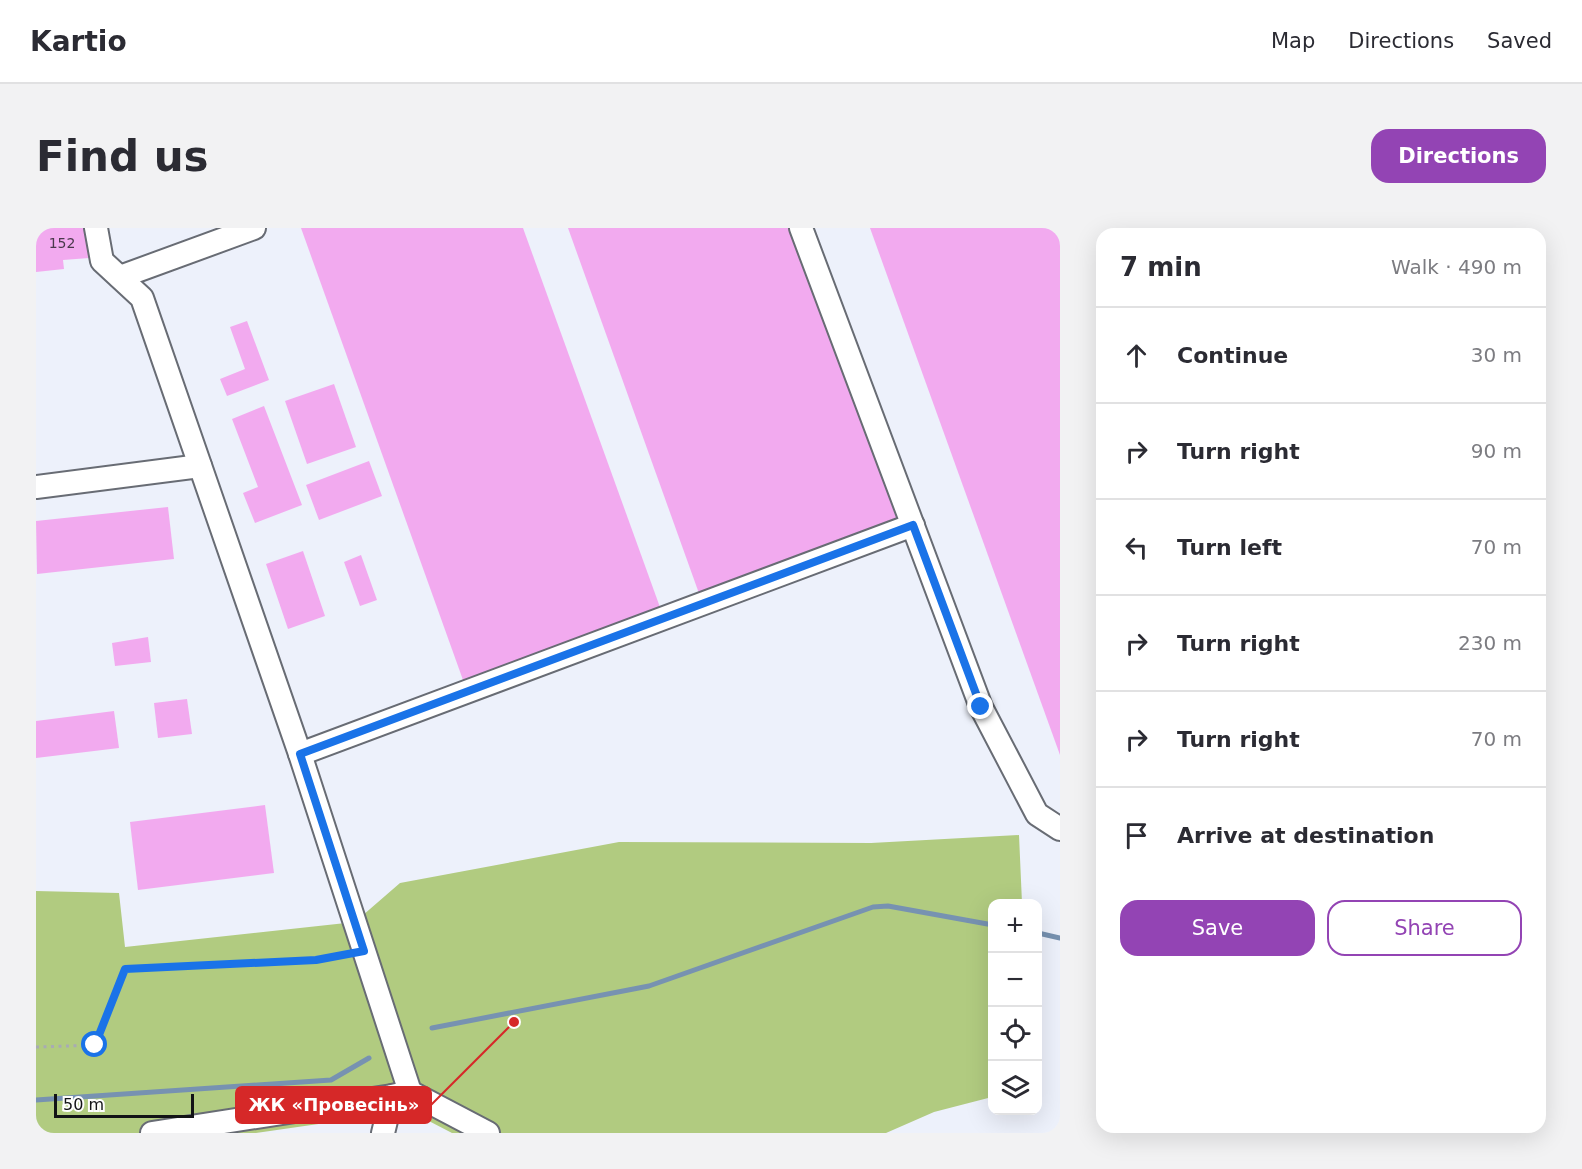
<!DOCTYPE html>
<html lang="en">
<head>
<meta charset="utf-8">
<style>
  :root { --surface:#fff; --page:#f2f2f3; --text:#2b2b33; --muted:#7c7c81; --line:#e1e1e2; --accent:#9344b4 }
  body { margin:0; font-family:"DejaVu Sans",sans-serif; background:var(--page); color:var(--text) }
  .controls { position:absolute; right:18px; bottom:18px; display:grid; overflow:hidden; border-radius:12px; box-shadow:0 6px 24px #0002 }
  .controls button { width:54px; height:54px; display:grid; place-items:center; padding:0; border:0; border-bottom:2px solid var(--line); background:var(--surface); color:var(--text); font:30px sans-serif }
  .scale { position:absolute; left:18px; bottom:15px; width:140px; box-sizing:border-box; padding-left:6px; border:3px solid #121316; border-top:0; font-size:16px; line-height:21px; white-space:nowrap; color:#121316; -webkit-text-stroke:4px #fefefe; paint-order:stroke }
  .stop { position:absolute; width:18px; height:18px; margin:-14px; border:4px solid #1a73e8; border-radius:50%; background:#fff }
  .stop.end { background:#1a73e8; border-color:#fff; box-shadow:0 2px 6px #0008 }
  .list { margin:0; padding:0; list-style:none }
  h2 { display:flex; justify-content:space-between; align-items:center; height:78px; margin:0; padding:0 24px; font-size:26px }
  h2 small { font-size:20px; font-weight:400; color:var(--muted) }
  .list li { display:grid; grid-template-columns:39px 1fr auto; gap:18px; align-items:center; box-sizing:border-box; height:96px; padding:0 24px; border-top:2px solid var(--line) }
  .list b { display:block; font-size:22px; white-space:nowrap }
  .list em { font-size:20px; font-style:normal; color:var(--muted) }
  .actions { display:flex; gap:12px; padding:18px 24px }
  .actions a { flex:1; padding:14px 0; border:2px solid var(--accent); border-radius:18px; text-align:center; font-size:21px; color:var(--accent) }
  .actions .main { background:var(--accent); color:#fff }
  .icon { flex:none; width:33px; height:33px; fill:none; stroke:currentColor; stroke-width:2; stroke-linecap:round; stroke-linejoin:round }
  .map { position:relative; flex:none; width:1024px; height:905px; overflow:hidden; border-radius:18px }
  header { display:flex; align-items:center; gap:36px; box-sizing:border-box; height:84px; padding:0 30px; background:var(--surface); border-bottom:2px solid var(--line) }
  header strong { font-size:28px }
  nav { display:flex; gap:33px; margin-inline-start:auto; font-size:21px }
  .intro { display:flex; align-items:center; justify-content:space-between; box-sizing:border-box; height:144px; padding:0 36px }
  h1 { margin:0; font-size:42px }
  .button { padding:15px 27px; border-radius:18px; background:var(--accent); color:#fff; font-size:21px; font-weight:700 }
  main { display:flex; gap:36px; padding:0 36px }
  aside { flex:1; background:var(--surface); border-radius:18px; box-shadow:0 6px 24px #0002 }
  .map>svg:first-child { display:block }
  .green { fill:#b1cb80 }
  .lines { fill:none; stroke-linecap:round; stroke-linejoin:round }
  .stream { stroke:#7792b1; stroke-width:5 }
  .building { fill:#f2aaef }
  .minor-casing { stroke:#686c74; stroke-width:26 }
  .path { stroke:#a8abb3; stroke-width:3; stroke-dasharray:3 4.5; stroke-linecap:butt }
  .minor { stroke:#fff; stroke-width:22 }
  .route { stroke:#1a73e8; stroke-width:8 }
  .labels { text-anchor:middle; stroke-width:6; stroke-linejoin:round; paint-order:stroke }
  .number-label { font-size:14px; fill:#4a394c }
  .leader { fill:none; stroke:#d62828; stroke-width:2 }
  .callout-dot { fill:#d62828; stroke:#fefefe; stroke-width:2 }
  .callout { fill:#d62828; stroke:#d62828; stroke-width:2 }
  .callout-label { font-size:18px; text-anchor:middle; font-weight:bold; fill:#fff }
</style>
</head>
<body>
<header>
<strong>Kartio</strong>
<nav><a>Map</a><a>Directions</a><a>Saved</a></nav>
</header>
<div class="intro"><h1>Find us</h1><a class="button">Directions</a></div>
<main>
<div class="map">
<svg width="1024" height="905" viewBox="0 0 1024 905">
  <rect width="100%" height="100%" fill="#edf1fb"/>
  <polygon class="green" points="983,607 986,675 957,676 956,869 898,884 850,905 416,905 389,891 331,889 220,905 0,905 0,663 83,665 89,719 319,694 364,655 583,614 835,615"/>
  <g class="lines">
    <g class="stream">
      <polyline points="1002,705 1024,710"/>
      <polyline points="396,800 613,758 837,679 852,678 957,697"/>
      <polyline points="0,872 295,852 333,830"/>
    </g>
  </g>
  <g class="building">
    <polygon points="0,0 50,0 53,30 27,32 28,41 0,44"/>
    <polygon points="265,0 487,0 625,382 427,452"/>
    <polygon points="532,0 756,0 864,300 665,371"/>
    <polygon points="834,0 1024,0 1024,527"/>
    <polygon points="211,93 233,152 191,168 184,151 209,141 194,99"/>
    <polygon points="298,156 320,219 271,236 249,173"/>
    <polygon points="228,178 266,277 219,295 207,265 222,259 196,191"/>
    <polygon points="333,233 346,268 283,292 270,257"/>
    <polygon points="132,279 138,331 1,346 0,293"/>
    <polygon points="267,323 289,388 252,401 230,336"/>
    <polygon points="325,327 341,372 324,378 308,334"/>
    <polygon points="112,409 115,434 79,438 76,415"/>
    <polygon points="151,471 156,506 122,510 118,475"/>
    <polygon points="78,483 83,520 0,530 0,493"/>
    <polygon points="229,577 238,645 102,662 94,594"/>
  </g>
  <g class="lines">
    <defs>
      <g id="minor">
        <polyline points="60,0 66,33 106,70 264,526 374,864 452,905"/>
        <polyline points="765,0 945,479 1001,586 1024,601"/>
        <polyline points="84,49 218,0"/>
        <polyline points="0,259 164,238"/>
        <polyline points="264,526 877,297"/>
        <polyline points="116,905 356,868 374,864"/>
        <polyline points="347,905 356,868"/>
      </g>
    </defs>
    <use href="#minor" class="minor-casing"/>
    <polyline class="path" points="0,819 59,817 89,741 280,732 309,726"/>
    <use href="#minor" class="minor"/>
  </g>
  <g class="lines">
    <polyline class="route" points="59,817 89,741 280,732 328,723 264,526 877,297 945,479"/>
  </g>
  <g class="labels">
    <g class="number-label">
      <text x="26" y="20">152</text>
    </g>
  </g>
  <path class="leader" d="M478 794L395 877"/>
  <circle class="callout-dot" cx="478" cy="794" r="6"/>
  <rect class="callout" x="200" y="859" width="195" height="36" rx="6"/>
  <g class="callout-label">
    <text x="298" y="883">ЖК «Провесінь»</text>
  </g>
</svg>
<div class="controls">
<button>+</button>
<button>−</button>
<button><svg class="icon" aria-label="locate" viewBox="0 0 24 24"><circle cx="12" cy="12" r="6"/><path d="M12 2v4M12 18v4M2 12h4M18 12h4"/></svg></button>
<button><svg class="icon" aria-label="layers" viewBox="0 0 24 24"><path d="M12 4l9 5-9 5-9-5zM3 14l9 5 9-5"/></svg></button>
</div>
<div class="scale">50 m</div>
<div class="stop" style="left:59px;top:817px"></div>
<div class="stop end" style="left:945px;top:479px"></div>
</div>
<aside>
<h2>7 min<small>Walk · 490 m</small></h2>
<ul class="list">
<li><svg class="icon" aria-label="ahead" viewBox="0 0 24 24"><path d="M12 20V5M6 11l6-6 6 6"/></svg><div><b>Continue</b></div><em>30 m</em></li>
<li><svg class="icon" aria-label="right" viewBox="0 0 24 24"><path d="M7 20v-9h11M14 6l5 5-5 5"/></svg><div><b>Turn right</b></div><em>90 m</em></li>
<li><svg class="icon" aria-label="left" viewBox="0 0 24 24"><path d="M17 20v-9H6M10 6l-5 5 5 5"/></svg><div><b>Turn left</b></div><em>70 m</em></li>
<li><svg class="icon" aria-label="right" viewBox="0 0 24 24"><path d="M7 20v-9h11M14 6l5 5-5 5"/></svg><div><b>Turn right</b></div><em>230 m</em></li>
<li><svg class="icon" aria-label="right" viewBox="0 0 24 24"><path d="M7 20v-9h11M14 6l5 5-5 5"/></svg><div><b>Turn right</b></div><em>70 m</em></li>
<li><svg class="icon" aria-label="arrive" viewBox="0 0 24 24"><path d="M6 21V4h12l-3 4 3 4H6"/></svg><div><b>Arrive at destination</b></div></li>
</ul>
<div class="actions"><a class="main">Save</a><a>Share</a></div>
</aside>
</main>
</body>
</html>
